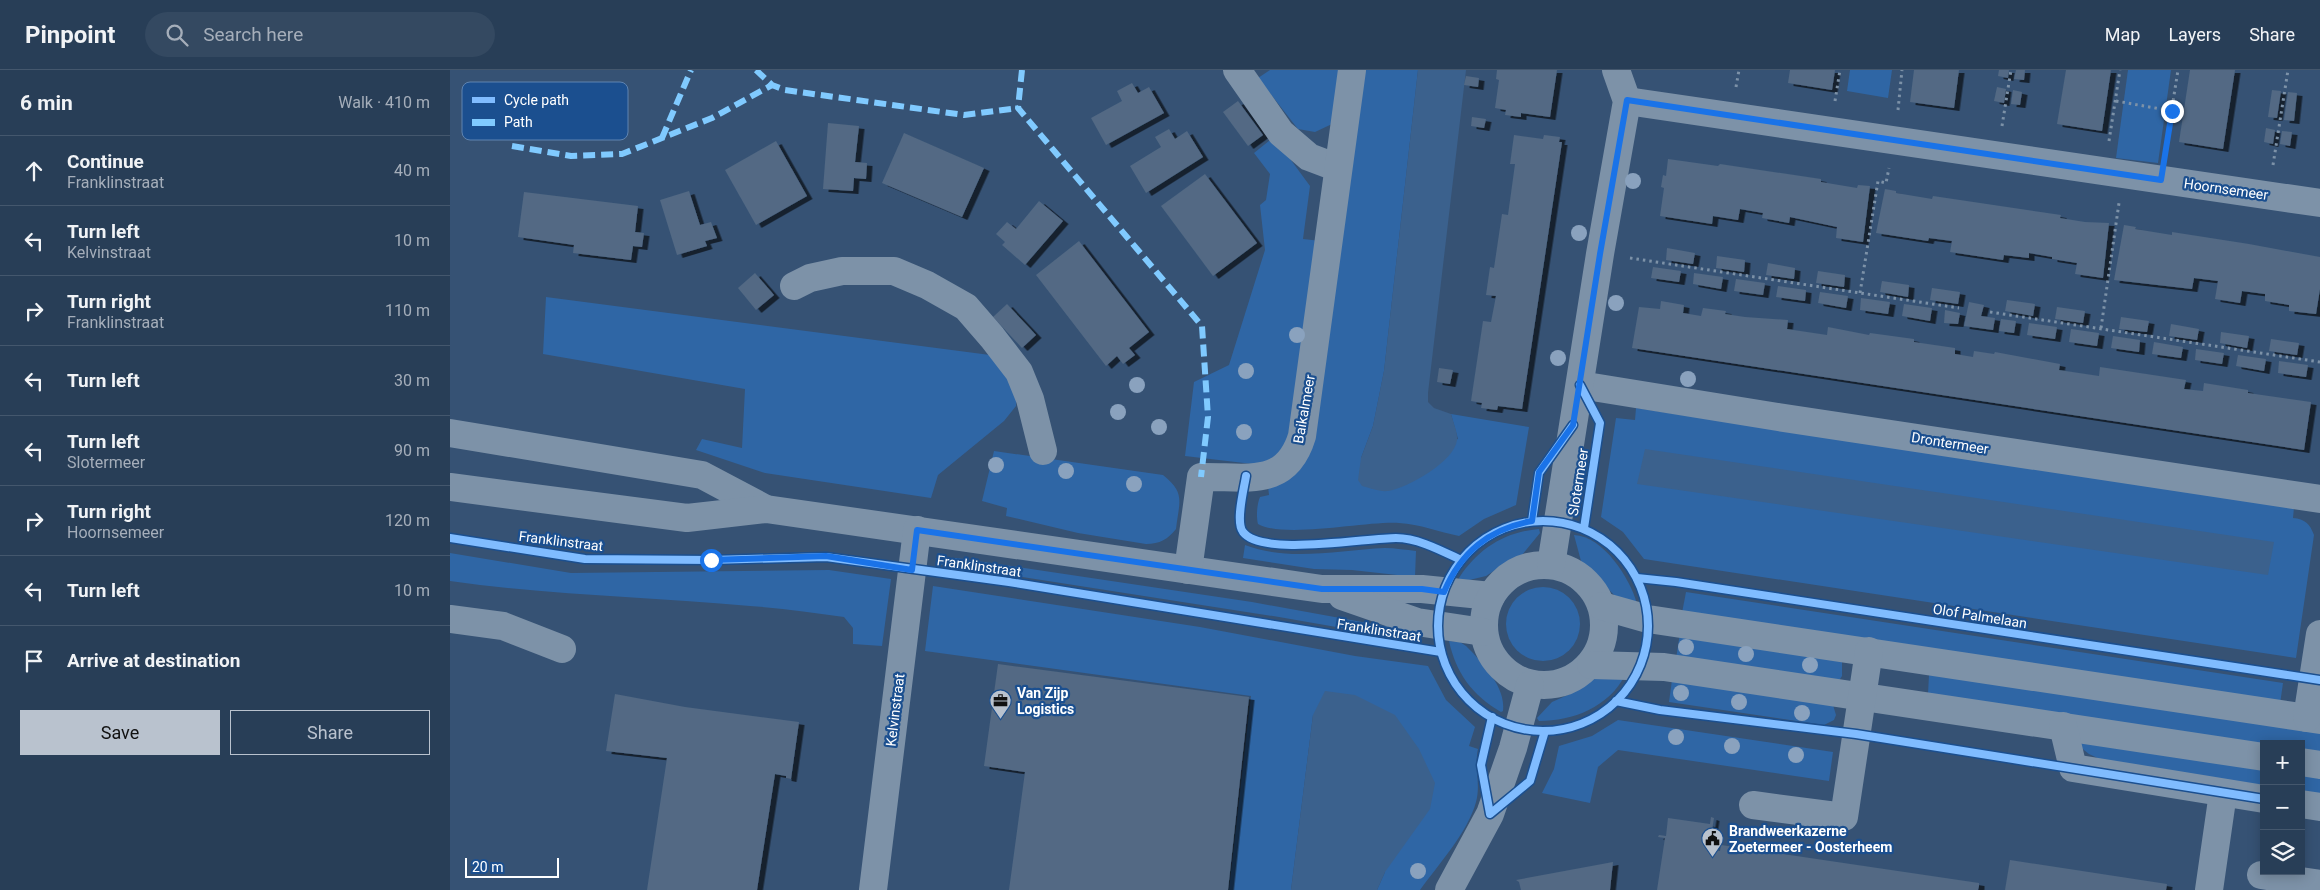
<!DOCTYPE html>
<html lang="en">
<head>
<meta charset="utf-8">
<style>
  :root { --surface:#283e57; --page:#344961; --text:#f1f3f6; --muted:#a5aeba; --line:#44576d; --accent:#b9c2ce }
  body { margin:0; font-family:Roboto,sans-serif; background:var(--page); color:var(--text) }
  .controls { position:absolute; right:15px; bottom:15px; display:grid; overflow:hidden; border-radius:0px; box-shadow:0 2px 12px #0003 }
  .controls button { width:45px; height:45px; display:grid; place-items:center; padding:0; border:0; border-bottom:1px solid var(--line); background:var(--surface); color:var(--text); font:25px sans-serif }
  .scale { position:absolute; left:15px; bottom:12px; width:94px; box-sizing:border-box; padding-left:5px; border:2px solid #fff; border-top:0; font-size:14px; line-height:18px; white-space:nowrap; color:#fff; -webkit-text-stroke:4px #1b4f8f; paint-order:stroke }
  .stop { position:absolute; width:15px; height:15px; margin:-11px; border:4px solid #1a73e8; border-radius:50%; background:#fff }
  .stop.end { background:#1a73e8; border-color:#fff; box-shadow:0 1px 5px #0008 }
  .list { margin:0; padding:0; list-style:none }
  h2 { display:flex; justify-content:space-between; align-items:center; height:65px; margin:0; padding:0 20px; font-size:21px }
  h2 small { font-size:16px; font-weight:400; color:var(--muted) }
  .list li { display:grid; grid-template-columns:32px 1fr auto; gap:15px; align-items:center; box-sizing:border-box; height:70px; padding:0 20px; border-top:1px solid var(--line) }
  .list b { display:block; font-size:19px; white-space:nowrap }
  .list p { margin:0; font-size:16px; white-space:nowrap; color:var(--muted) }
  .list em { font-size:16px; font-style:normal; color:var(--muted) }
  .actions { display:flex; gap:10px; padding:15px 20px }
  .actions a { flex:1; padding:11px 0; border:1px solid var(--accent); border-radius:0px; text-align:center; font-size:18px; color:var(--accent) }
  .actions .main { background:var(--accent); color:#111 }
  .icon { flex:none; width:28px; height:28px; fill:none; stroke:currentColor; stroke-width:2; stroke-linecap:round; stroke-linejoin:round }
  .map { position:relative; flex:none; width:1870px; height:820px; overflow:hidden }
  header { display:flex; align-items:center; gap:30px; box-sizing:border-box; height:70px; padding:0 25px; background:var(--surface); border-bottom:1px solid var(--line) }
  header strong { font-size:24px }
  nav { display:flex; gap:28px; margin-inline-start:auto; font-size:18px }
  .search { width:350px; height:45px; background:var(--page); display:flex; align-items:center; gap:12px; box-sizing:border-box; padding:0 18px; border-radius:28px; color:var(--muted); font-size:19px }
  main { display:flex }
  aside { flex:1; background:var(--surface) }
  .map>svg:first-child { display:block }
  .green { fill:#2f66a5 }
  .water { fill:#3b618d }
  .building { fill:#526984; filter:url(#shadow) }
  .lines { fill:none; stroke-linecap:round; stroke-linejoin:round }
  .path { stroke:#7d92a8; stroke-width:3; stroke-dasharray:2.5 4; stroke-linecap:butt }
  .minor { stroke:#7d92a8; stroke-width:28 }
  .quiet { stroke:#80caff; stroke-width:6; stroke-dasharray:12 6; stroke-linecap:butt }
  .cycleway-casing { stroke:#1b4f8f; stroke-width:11 }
  .cycleway { stroke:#80bcff; stroke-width:8 }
  .tree { fill:#8aa2be }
  .route { stroke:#1a73e8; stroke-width:6 }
  .labels { text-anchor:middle; stroke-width:4.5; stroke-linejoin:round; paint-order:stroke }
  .street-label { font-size:14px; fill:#fff; stroke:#1b4f8f }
  .poi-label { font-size:14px; font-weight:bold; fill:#fff; stroke:#1b4f8f; text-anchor:start }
  .key { fill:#1b4f8f; stroke:#5f84b1; stroke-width:1 }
  .key-label { font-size:14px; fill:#fff }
</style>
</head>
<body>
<header>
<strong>Pinpoint</strong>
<div class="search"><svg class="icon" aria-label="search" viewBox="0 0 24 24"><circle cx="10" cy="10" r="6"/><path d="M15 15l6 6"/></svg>Search here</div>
<nav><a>Map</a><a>Layers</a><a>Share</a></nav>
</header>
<main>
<aside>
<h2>6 min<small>Walk · 410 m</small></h2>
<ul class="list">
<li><svg class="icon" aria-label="ahead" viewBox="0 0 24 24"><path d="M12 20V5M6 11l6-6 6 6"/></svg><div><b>Continue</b><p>Franklinstraat</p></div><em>40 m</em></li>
<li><svg class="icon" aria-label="left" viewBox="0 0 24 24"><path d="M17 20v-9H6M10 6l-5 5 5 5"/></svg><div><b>Turn left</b><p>Kelvinstraat</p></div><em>10 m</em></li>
<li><svg class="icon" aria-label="right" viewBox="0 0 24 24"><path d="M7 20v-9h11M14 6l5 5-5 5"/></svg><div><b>Turn right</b><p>Franklinstraat</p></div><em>110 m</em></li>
<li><svg class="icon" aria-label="left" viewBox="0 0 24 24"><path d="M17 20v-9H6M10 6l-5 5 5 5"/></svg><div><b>Turn left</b></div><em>30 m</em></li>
<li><svg class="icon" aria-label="left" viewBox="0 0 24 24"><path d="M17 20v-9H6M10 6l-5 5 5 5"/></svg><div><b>Turn left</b><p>Slotermeer</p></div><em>90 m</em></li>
<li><svg class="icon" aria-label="right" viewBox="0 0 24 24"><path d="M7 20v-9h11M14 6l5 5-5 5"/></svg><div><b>Turn right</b><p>Hoornsemeer</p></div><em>120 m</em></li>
<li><svg class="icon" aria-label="left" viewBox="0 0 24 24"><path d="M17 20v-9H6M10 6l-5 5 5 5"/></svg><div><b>Turn left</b></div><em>10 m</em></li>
<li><svg class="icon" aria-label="arrive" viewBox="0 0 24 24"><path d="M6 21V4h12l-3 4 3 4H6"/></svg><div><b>Arrive at destination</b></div></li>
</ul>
<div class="actions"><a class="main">Save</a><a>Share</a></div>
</aside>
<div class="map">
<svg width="1870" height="820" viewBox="0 0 1870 820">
  <defs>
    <filter id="shadow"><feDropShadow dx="5.5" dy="3" stdDeviation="0" flood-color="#0009"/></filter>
  </defs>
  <rect width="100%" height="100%" fill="#365274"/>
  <g class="green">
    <polygon points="820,0 893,0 882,54 865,62 848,59 808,8"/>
    <path d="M914,0H968L934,301L923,356L911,388L1008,369L1001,344L1079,357L1066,435L1034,449L1009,466C989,462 970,454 949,453C915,451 835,469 808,454C806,446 807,434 810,427L819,425L818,416L842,403Z"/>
    <polygon points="1400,0 1442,0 1438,28 1397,21"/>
    <polygon points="1678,0 1721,0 1708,93 1666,88"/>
    <polygon points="824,67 860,116 853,169 871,171 841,376 811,395 735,386 744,312 779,295 815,180 810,135 816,130 820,104 804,83"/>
    <polygon points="96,227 540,285 567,320 566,336 554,351 488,405 481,428 315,403 246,380 252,369 292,378 295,319 93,284"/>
    <path d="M1186,338L1844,437L1843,448C1855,449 1860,454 1864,465L1846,588L1194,489L1173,462L1151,447L1166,348L1185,350Z"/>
    <path d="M544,381L713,405C736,423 729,432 726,459C718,469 710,474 696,474L628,463L556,446L557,438L532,431Z"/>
    <path d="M1089,459L1090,463L1072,485L1056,493L1036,506L1011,512L1009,508C1028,479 1054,462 1089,459Z"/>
    <path d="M1124,465C1153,466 1180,508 1187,534L1166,527L1131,491Z"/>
    <path d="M795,475C839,492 889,480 935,478C945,478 956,480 966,481L965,507L902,500L864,499L793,488Z"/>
    <path d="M0,483L121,503L379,500L441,509L432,576L403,574V558L394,547C363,543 331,538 300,536C200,527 99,525 0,511Z"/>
    <polygon points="500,488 507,488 802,532 956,560 955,569 829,547 488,494"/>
    <path d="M483,516L750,557L905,586L978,596L996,630L1025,657L1019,676L1028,679C1024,697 1031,714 1026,732C1018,762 988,795 970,820H927L935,802L863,645L841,820H779L801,626L475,581Z"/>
    <circle cx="1093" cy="554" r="37"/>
    <polygon points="1236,522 1833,613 1830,634 1232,543"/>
    <polygon points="1230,563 1392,592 1392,606 1388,612 1226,589"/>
    <path d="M999,571L1010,572L1016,576C1031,591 1056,617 1053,641L1051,642C1022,625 1006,603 999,571Z"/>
    <path d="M1162,603L1175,605C1159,637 1123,651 1089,651L1087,648L1102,632L1120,624L1139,611Z"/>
    <polygon points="1479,605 1870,658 1870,686 1851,683 1851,674 1814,674 1478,624"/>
    <polygon points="1222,610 1383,635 1386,645 1384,650 1374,655 1219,632"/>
    <polygon points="1168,650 1383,682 1379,711 1168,680 1148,697 1140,733 1092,723 1104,699 1109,676 1142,666"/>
    <polygon points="1624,672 1814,697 1814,717 1658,693 1639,684"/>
    <polygon points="1851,702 1870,705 1870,726 1851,723"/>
  </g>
  <g class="water">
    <path d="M968,0H1016L978,323V332L984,338L1001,344C1003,352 1008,363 1007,370C1005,391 958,418 938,421C930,422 920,418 912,416L908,410L911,388L923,356L934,301Z"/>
    <polygon points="1195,379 1824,472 1818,505 1187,414"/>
    <polygon points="875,621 905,625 945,645 969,679 985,713 980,739 935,802 927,820 841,820 863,645"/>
  </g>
  <g class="building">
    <polygon points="1047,0 1107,0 1100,47 1071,43 1071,47 1055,45 1056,40 1045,38 1049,10 1046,9"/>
    <polygon points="1340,0 1385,0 1382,20 1338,13"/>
    <polygon points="1464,0 1509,0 1504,38 1460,32"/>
    <polygon points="1549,0 1559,0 1558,8 1548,6"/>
    <polygon points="1566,0 1575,0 1574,10 1564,9"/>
    <polygon points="1616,0 1661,0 1652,61 1607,54"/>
    <polygon points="1740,0 1785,0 1773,79 1729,72"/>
    <polygon points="1016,6 1029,8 1028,17 1014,15"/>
    <polygon points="682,13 688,23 699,17 714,43 656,75 641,48 672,31 667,21"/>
    <polygon points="1547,17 1556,19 1554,33 1544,31"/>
    <polygon points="1563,20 1572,22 1570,35 1561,34"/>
    <polygon points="1822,20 1831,21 1827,48 1818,47"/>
    <polygon points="1838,22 1847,23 1844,51 1834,50"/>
    <polygon points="788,31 813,65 798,76 773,42"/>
    <polygon points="1022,47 1036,49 1034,58 1021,56"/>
    <polygon points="378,53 409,56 405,92 417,93 416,109 404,108 403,121 373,119"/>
    <polygon points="1816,58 1825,60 1823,74 1814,72"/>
    <polygon points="719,59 725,69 737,61 753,87 696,123 680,96 711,77 705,67"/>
    <polygon points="1832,61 1842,62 1840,76 1830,74"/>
    <polygon points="454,63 534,98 512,147 432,113"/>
    <polygon points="1064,65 1093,69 1094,65 1110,67 1109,72 1112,72 1072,339 1048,336 1047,340 1031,338 1032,333 1021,331 1033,251 1041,252 1046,226 1036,225 1040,197 1044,198 1052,144 1058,145 1065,94 1060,94"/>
    <polygon points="326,71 357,126 306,155 275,100"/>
    <polygon points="1218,89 1268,96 1270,94 1371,109 1371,112 1407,118 1408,115 1420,116 1413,172 1386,168 1387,157 1340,147 1339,153 1312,148 1313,143 1290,139 1288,150 1263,146 1262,154 1210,146 1214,118 1211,117 1213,105 1216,106"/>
    <polygon points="755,104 807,173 763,206 711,136"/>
    <polygon points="1435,119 1446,121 1446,123 1482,129 1483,126 1611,145 1610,148 1635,152 1659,153 1653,208 1625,204 1627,193 1602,189 1602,187 1579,183 1579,188 1554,185 1553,190 1500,182 1502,171 1479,168 1478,171 1426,163"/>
    <polygon points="239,121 250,155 261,152 267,168 255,171 257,176 227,185 210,130"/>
    <polygon points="74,122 188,136 185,162 194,163 192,177 183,176 181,190 123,183 124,175 68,167"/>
    <polygon points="589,131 613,151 575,195 552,175 555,172 546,164 557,152 566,159"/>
    <polygon points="1674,155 1686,157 1685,159 1722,165 1722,162 1799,174 1870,187 1870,219 1866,244 1839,241 1839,235 1815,231 1815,224 1792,221 1790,233 1765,229 1768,211 1744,208 1742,219 1664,210"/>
    <polygon points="629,171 699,262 679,278 685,285 673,294 667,286 656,296 586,205"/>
    <polygon points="1217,178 1245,183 1243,194 1216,190"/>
    <polygon points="1267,186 1295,190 1294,202 1266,198"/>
    <polygon points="1318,193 1345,198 1344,209 1316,205"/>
    <polygon points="1203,197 1231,201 1229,212 1201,208"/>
    <polygon points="1368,201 1395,205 1394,217 1366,213"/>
    <polygon points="305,203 324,225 306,240 288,218"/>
    <polygon points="1244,203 1273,207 1271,219 1243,214"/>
    <polygon points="1286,209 1315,213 1313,225 1284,221"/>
    <polygon points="1432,211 1459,215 1458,227 1430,222"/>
    <polygon points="1328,216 1356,220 1355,231 1326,227"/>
    <polygon points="1482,218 1510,222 1508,234 1480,230"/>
    <polygon points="1370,222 1398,226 1396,238 1368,233"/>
    <polygon points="1411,228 1440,232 1438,244 1410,240"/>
    <polygon points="1557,230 1585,234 1583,246 1555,241"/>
    <polygon points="1211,231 1234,235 1233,243 1251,246 1253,238 1276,241 1275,244 1295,247 1338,250 1337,259 1377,265 1378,257 1419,265 1420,263 1464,269 1464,272 1505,278 1505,284 1523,287 1524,281 1544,284 1545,282 1610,294 1609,300 1649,306 1650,297 1736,310 1734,319 1753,321 1754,313 1798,320 1798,323 1861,332 1854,380 1182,278 1189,237 1210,239"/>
    <polygon points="1519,232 1534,235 1531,246 1545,248 1543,260 1514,256"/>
    <polygon points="557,234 586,265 572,278 543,247"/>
    <polygon points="1454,234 1482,238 1480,251 1452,246"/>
    <polygon points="1607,237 1635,241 1633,253 1605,249"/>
    <polygon points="1495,240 1510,243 1508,254 1494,253"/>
    <polygon points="1671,247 1699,251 1697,262 1669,259"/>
    <polygon points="1551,249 1566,251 1564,263 1549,261"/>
    <polygon points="1579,253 1607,257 1605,269 1577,265"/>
    <polygon points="1721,254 1749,259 1747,270 1719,266"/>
    <polygon points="1621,259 1649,263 1647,276 1619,272"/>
    <polygon points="1771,262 1799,266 1797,278 1770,273"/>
    <polygon points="1663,266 1690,270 1689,282 1661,278"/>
    <polygon points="1821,269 1849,273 1847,285 1819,281"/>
    <polygon points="1704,272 1733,277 1731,288 1702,284"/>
    <polygon points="1746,279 1774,283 1772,294 1745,290"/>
    <polygon points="1788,285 1816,289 1814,301 1786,296"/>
    <polygon points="1829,291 1858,295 1856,307 1828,303"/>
    <polygon points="989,298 1003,300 1000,314 987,312"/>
    <polygon points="548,594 799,627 778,820 559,820 575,702 534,696"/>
    <polygon points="165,624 235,637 349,652 341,709 336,708 336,706 325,704 307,820 197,820 217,688 156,681"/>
    <polygon points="1261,747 1264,748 1259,779 1270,781 1271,775 1529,813 1529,816 1528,820 1207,820 1215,768 1208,767 1209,765 1216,766 1218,748 1260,754"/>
    <polygon points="1560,790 1717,814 1716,820 1555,820"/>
    <polygon points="1163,792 1160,820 1071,820 1069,812 1066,810"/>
  </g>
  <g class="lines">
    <g class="path">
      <polyline points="1286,17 1289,0"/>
      <polyline points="1385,31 1390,0"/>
      <polyline points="1666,31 1722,41"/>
      <polyline points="1448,40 1452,0"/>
      <polyline points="1552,56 1561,0"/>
      <polyline points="1659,71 1670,0"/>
      <polyline points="1715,82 1728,0"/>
      <polyline points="1823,95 1838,0"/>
      <polyline points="1180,188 1509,238"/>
      <polyline points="1410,223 1428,111 1436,113 1439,98"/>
      <polyline points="1540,242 1870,292"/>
      <polyline points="1651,258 1669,133"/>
    </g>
    <g class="minor">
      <polyline points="787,0 831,63 859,87 888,98"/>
      <polyline points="1177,31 1870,133"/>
      <polyline points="344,216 360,208 392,201 444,201 477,215 516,237 542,267 569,302 580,329 593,381"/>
      <polyline points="1130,315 1328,347 1870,429"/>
      <polyline points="0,363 252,405 316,439"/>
      <polyline points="0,417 237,448 316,439 872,519 972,519 1041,526"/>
      <circle cx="1094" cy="555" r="60"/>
      <polyline points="1101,495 1150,184 1177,31 1166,0"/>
      <path d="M738,500L751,407C796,406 836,419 852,366L902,0"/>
      <polyline points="892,526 967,552 1033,562"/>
      <polyline points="1152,536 1198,549 1870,650"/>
      <polyline points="0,549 53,556 112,579"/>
      <polyline points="1141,595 1214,597 1814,687"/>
      <polyline points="1857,648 1870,564"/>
      <polyline points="1613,656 1623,698 1814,729"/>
      <polyline points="1851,692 1870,695"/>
      <polyline points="1851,734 1870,737"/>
      <polyline points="1303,735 1394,747 1419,581"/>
      <polyline points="1811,805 1870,814"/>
      <polyline points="423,820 467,460"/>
      <polyline points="999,820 1040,744 1063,678 1080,615"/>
      <polyline points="1759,820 1773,723"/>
    </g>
    <g class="quiet">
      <polyline points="306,0 322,15 335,20 514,45 568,38"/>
      <polyline points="572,0 568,38 752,256 758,347 751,407"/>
      <polyline points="212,68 241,0"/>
      <polyline points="62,76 121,86 172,84 262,48 322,15"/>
    </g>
    <defs>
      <g id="cycleway">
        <polyline points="1130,315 1150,353 1134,458"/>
        <path d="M796,406C794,419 785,452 793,462C812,487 915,468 946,468C968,468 992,481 1011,490"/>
        <polyline points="1082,451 1089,403 1123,355"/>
        <circle cx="1093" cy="556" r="105"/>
        <polyline points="0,468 135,489 261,490 376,487 559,512 991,582"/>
        <polyline points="1187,508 1226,512 1870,610"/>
        <polyline points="1166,631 1210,640 1406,664 1814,729"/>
        <polyline points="1042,647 1031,695 1040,744 1080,711 1095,661"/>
      </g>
    </defs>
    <use href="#cycleway" class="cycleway-casing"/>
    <use href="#cycleway" class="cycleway"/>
  </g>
  <g class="tree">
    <circle cx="1183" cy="111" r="8"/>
    <circle cx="1129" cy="163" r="8"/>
    <circle cx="1166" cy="233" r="8"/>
    <circle cx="847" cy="265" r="8"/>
    <circle cx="1108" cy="288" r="8"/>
    <circle cx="796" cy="301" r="8"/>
    <circle cx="1238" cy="309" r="8"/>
    <circle cx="687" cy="315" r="8"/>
    <circle cx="668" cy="342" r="8"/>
    <circle cx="709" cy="357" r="8"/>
    <circle cx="794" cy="362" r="8"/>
    <circle cx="546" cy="395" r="8"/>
    <circle cx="616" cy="401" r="8"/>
    <circle cx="684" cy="414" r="8"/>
    <circle cx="1236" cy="577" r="8"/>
    <circle cx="1296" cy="584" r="8"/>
    <circle cx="1360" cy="595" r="8"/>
    <circle cx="1231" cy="623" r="8"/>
    <circle cx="1289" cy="632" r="8"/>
    <circle cx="1352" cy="643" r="8"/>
    <circle cx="1226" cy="667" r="8"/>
    <circle cx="1282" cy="676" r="8"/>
    <circle cx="1346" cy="685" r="8"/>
    <circle cx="968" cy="801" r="8"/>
  </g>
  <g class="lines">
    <path class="route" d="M261,490L376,486L462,500L467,460L872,519H972L994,522C1011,482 1039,459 1082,451L1089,402L1123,355L1150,184L1177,30L1711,110L1722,41"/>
  </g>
  <defs>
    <symbol id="office-pin" viewBox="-11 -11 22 30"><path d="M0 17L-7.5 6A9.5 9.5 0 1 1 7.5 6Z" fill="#b9c2ce" stroke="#1b4f8f"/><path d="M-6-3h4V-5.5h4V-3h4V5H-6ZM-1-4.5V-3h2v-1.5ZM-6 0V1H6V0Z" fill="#111"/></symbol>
    <symbol id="civic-pin" viewBox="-11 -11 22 30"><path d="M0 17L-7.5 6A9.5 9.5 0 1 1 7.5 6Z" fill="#b9c2ce" stroke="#1b4f8f"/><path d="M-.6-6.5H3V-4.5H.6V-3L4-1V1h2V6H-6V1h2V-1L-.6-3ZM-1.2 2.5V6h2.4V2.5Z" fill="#111"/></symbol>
  </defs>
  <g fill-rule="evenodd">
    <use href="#office-pin" x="538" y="618" width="25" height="34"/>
    <use href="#civic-pin" x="1250" y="756" width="25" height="34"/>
  </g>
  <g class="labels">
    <g class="street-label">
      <text transform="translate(1776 119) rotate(8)" y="5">Hoornsemeer</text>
      <text transform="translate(854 339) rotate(-80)" y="5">Baikalmeer</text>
      <text transform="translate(1500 373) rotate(9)" y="5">Drontermeer</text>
      <text transform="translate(1128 412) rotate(-81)" y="5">Slotermeer</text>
      <text transform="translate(111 471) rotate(7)" y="5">Franklinstraat</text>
      <text transform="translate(529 496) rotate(8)" y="5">Franklinstraat</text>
      <text transform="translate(1530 546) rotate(9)" y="5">Olof Palmelaan</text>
      <text transform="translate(929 560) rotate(9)" y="5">Franklinstraat</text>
      <text transform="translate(445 640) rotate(-83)" y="5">Kelvinstraat</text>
    </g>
    <g class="poi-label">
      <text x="567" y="628">Van Zijp<tspan x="567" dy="16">Logistics</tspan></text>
      <text x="1279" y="766">Brandweerkazerne<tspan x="1279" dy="16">Zoetermeer - Oosterheem</tspan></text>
    </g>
  </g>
  <rect x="12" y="12" width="166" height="58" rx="8" class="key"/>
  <rect x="22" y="27" width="23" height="6" fill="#80bcff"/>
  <rect x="22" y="49" width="23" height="7" fill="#80caff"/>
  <g class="key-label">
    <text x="54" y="35">Cycle path</text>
    <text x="54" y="57">Path</text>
  </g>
</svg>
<div class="controls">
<button>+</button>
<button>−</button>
<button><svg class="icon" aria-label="layers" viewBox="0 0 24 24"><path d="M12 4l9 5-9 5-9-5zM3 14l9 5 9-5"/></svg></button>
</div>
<div class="scale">20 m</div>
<div class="stop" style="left:261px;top:490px"></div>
<div class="stop end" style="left:1722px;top:41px"></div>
</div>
</main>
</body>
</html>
